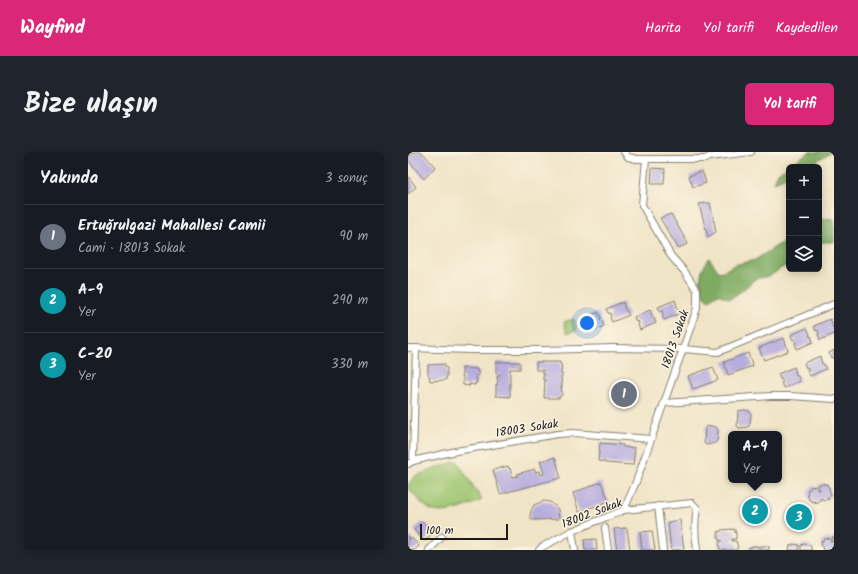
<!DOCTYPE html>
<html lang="tr">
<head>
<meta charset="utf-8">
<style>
  :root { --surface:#171b24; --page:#20242c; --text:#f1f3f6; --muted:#9ea1a6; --line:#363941; --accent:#db2777 }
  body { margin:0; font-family:Kalam,sans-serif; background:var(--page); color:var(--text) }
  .controls { position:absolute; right:12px; top:12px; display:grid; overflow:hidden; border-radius:6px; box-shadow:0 2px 10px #0003 }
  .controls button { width:36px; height:36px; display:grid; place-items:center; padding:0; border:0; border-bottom:1px solid var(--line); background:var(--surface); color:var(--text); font:20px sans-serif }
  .scale { position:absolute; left:12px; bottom:10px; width:88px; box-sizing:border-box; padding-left:4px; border:2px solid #1c1c1c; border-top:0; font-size:11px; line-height:14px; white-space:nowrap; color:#1c1c1c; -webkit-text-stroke:3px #fcf5e5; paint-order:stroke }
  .you { position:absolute; left:179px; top:171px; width:14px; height:14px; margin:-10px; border:3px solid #fff; border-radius:50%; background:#1a73e8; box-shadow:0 0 0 6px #1a73e833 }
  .badge { display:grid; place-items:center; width:26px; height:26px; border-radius:50%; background:var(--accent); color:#fff; font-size:13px; font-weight:700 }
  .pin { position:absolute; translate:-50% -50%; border:2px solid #fff; box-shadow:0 1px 4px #0006 }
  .popup { position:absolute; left:320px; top:279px; width:54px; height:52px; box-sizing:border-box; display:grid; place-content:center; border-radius:6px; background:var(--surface); filter:drop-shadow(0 1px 3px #0005); font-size:13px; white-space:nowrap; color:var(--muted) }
  .popup b { font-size:15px; color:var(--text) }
  .popup::after { content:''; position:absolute; left:50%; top:100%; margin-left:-8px; border:8px solid transparent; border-top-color:var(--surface) }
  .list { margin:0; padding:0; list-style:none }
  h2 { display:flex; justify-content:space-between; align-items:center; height:52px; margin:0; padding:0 16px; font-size:17px }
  h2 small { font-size:13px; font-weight:400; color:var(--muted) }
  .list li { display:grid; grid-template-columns:26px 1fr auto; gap:12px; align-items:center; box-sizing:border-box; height:64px; padding:0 16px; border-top:1px solid var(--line) }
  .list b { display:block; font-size:15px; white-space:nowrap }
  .list p { margin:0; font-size:13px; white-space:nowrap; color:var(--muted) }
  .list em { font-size:13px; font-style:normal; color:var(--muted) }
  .icon { flex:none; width:22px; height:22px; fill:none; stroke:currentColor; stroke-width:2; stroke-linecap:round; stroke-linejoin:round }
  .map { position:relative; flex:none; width:426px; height:398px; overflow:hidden; border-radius:6px }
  header { display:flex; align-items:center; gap:24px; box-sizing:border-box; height:56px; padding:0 20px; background:var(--accent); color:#fff }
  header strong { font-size:19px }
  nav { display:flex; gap:22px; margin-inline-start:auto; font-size:14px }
  .intro { display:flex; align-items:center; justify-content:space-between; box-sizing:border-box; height:96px; padding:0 24px }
  h1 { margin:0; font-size:28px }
  .button { padding:10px 18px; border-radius:6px; background:var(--accent); color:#fff; font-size:14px; font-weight:700 }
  main { display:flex; gap:24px; padding:0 24px }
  aside { flex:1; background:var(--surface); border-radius:6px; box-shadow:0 2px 10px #0003 }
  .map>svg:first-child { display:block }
  .green { fill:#9ec570; stroke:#5d7046 }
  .forest { fill:#7eaa62; stroke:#4d633f }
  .building { fill:#b6acdd }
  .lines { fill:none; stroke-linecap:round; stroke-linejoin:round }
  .street-casing { stroke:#868071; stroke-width:8 }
  .street { stroke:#fff; stroke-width:6 }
  .labels { text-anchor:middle; stroke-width:3; stroke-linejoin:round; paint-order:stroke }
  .street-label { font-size:12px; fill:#1c1c1c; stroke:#fcf5e5 }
</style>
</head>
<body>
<header>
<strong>Wayfind</strong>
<nav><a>Harita</a><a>Yol tarifi</a><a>Kaydedilen</a></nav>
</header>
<div class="intro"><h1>Bize ulaşın</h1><a class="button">Yol tarifi</a></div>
<main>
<aside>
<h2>Yakında<small>3 sonuç</small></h2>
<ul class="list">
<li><span class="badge" style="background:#6b7280">1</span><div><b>Ertuğrulgazi Mahallesi Camii</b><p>Cami · 18013 Sokak</p></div><em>90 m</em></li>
<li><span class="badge" style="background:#0f9aa8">2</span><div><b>A-9</b><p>Yer</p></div><em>290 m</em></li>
<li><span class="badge" style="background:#0f9aa8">3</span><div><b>C-20</b><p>Yer</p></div><em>330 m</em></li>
</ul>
</aside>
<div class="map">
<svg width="426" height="398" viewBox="0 0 426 398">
  <rect width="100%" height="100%" fill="#fcf5e5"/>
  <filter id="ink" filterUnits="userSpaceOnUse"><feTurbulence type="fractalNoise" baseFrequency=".025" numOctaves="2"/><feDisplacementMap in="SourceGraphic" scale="8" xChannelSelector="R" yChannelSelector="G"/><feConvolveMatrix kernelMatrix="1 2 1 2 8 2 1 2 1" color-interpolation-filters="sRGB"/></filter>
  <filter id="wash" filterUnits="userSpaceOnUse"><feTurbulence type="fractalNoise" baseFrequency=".012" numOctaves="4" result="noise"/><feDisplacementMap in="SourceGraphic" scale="16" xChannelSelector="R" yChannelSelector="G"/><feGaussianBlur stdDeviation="0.9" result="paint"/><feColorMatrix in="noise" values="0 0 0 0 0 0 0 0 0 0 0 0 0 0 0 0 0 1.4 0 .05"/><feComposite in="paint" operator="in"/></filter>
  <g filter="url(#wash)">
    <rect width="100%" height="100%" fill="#f0e4c6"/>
    <g class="green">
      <polygon points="166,167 169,178 159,181 156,170"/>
      <path d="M49,309L74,348C61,354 32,366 20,356C13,352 6,342 0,336V333L7,324Z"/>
    </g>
    <g class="forest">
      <polygon points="401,0 423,0 399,15 381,15 381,24 366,30 370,21"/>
      <polygon points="422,66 426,68 426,90 411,90 411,68"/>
      <path d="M381,86V112L375,115L362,124L347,127L336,137L322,147L310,142L300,149C293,141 291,129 294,118C296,114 299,110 301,106L311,120L318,118L326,113L347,108Z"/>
    </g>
    <g id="blocks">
      <g class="building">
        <polygon points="7,0 14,0 27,15 16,27 0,8 0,5"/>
        <polygon points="244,16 257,17 256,32 243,32"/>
        <polygon points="294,19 298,31 285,35 281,24"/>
        <polygon points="0,24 8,35 0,42"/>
        <polygon points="302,51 308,80 300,85 291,52"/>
        <polygon points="263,62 280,92 270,96 252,66"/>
        <polygon points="267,148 269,153 268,154 269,157 270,156 272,161 256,168 254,163 255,162 254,159 252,160 250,155"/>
        <polygon points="215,150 217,158 218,158 221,163 204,170 202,165 203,164 202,161 200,161 198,157"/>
        <polygon points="242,158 245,166 246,166 248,171 232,178 230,173 231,172 230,169 228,170 226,165"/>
        <polygon points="190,160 193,166 192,166 193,169 194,168 196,174 180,181 178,175 179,175 178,171 176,172 174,167"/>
        <polygon points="422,167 425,173 424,173 425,176 426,175 426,182 412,188 410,182 411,182 410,178 408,179 406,174"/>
        <polygon points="399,176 402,182 401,182 402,185 403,184 405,190 389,197 387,191 388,191 387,187 385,188 383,183"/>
        <polygon points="376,186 380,199 356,208 351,196"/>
        <polygon points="426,198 426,208 424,205 423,206 421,201"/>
        <polygon points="340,201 345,214 320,223 316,210"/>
        <polygon points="412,204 414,212 416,212 418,217 402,224 399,219 401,218 399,215 398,216 396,211"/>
        <polygon points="88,210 112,210 112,217 102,217 102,245 88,244 88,232 89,233 90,227 89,227 89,224 91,224 91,221 88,222"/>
        <polygon points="128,210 152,210 152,212 153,212 154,218 153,218 153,222 154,221 154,224 153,225 154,235 153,235 154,242 153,244 152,244 151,246 136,246 137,228 135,228 135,225 137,222 135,222 135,218 128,218"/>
        <polygon points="37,212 37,215 39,216 39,225 38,226 38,228 22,229 21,223 20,222 20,213"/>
        <polygon points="305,215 310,228 285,237 280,224"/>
        <polygon points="386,215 388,221 387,221 388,224 390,224 392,229 376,236 373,231 375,230 373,227 372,227 370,222"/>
        <polygon points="54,216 69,217 69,220 71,220 71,224 68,223 69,231 67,231 67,233 61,232 62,234 55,233 55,224 54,224"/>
        <polygon points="221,235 223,245 211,248 208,238"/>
        <polygon points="336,258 341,259 343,262 342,272 340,275 331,276 329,274 330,259"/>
        <polygon points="303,274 308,275 310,278 309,289 307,291 298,293 296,291 297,275"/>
        <polygon points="192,291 215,293 215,295 227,296 225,313 197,311 197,310 190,309"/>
        <polygon points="147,305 147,307 148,307 152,324 152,326 92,342 85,318 100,314 101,317 102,316 104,325 110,324 109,322 127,317 127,320 132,319 133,323 136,322 132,309"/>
        <polygon points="193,330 201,349 171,360 165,341"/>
        <polygon points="416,331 416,333 419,332 420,335 421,335 423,344 420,345 421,347 415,348 414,346 412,347 412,349 410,349 410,350 407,351 407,349 404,350 403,348 401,348 399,341 400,341 399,338 402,337 402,335 408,334 409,338 412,338 410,333"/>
        <polygon points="351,347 351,348 354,347 355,350 356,350 360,360 359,361 360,364 351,367 349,363 347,363 349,368 340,370 339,367 338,368 335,357 336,357 335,354 341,351 343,351 344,353 346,352 345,350 347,350 347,349"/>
        <polygon points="136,349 142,350 146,353 150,357 151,367 123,368 122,364 123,359 126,353"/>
        <polygon points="396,355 396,357 399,356 400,359 401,359 403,368 400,369 400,371 394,372 394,371 391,371 392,373 390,373 390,374 387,375 386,373 383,374 382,372 381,372 379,365 380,365 379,362 382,361 381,359 388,358 389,362 391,362 390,357"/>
        <polygon points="272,368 276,397 263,398 260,370"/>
        <polygon points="14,370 18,373 19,372 25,380 17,389 9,383 10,382 6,378"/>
        <polygon points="219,376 222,398 209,398 206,377"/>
        <polygon points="324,377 324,378 327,377 327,381 328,380 328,387 324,387 324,389 328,389 330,395 329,395 329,398 312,398 311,393 311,391 313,390 313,388 311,389 311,387 310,387 310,380 313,379 313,378"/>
        <polygon points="244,379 247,398 234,398 232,380"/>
        <polygon points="0,384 4,387 4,386 11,394 7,398 0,398"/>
        <polygon points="426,384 426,398 415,398 413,392 414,392 413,389 416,388 415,387 422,386 423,390 425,389 424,385"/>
        <polygon points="188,387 189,398 177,398 176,388"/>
        <polygon points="385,392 391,393 391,398 381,398 382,393 385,393"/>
        <polygon points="396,392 402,393 404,398 393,398 393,393"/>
        <polygon points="344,394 350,394 350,398 341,398 341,395 344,395"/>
        <rect x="352" y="394" width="9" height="4"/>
      </g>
    </g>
  </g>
  <g filter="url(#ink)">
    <use href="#blocks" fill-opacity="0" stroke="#868071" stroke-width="1"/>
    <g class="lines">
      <defs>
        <g id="street">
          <polyline points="216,0 220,5 229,7 297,7 301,5 343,0"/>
          <polyline points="0,196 63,198 137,198 205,196 275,197 310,200 426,152"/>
          <polyline points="256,251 363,244 383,244 426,247"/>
          <polyline points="5,309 8,196"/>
          <polyline points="0,312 5,309 48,299 150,282 165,281 243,287"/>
          <polyline points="250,354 255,398"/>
          <polyline points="216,358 228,330 275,197 289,156 289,138 277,120 263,104 234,53 238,7"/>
          <polyline points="197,376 200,398"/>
          <polyline points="164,379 167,398"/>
          <polyline points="21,398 34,385"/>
          <path d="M131,398L134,395L164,379L216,358L284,351L289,356C286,371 287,384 289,398"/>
        </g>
      </defs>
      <use href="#street" class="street-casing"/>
      <use href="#street" class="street"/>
    </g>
  </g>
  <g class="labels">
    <g class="street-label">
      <text transform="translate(267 187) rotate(-71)" y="4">18013 Sokak</text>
      <text transform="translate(119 276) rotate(-9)" y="4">18003 Sokak</text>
      <text transform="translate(184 361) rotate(-21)" y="4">18002 Sokak</text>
    </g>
  </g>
</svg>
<div class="controls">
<button>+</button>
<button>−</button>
<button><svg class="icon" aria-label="layers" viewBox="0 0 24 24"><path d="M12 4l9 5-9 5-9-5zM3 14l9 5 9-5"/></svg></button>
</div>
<div class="scale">100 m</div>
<div class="you"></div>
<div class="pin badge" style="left:216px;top:242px;background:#6b7280">1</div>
<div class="pin badge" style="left:347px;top:359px;background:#0f9aa8">2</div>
<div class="popup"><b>A-9</b>Yer</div>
<div class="pin badge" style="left:391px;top:365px;background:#0f9aa8">3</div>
</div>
</main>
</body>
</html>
